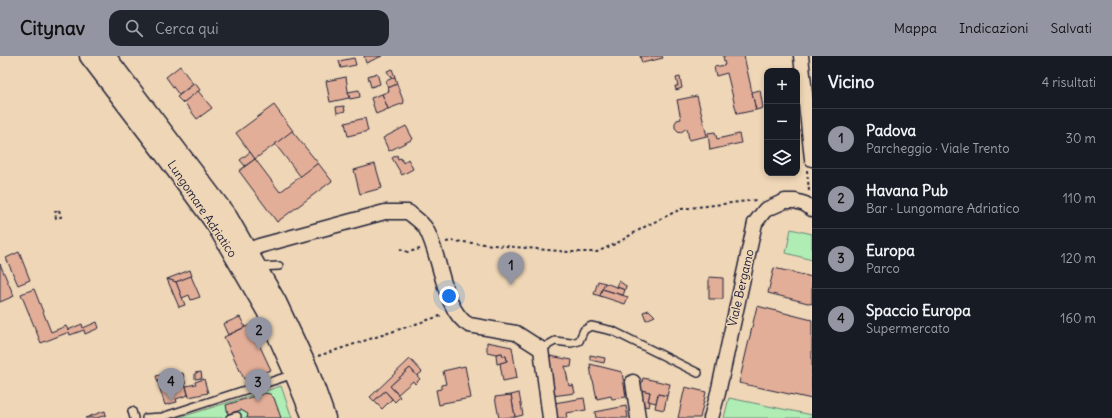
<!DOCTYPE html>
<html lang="it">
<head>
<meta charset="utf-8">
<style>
  :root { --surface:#171b24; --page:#20242c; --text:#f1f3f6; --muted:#9ea1a6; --line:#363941; --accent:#9495a2 }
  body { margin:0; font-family:Delius,sans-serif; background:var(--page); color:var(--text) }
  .controls { position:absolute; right:12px; top:12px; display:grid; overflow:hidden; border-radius:8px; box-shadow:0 2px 6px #0003 }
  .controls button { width:36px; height:36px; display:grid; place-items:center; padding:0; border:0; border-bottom:1px solid var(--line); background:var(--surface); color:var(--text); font:20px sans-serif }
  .you { position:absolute; left:449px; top:240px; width:14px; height:14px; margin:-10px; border:3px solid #fff; border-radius:50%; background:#1a73e8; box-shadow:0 0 0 6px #1a73e833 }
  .badge { display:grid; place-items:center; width:26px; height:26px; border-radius:50%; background:var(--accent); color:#111; font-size:13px; font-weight:700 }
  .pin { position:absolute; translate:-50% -33px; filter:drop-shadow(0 1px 2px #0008) }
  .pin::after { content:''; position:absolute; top:21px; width:14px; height:12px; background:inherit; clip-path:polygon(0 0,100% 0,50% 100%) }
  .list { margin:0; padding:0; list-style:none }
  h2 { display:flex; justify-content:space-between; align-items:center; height:52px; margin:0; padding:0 16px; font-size:17px }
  h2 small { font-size:13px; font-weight:400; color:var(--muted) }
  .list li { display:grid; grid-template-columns:26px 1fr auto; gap:12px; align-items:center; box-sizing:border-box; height:60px; padding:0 16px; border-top:1px solid var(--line) }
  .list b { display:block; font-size:15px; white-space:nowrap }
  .list p { margin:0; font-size:13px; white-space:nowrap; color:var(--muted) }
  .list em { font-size:13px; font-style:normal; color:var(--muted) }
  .icon { flex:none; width:22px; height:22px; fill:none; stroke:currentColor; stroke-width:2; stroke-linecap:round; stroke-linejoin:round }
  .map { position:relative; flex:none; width:812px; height:362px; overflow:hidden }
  header { display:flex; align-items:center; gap:24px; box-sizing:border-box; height:56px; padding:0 20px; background:var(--accent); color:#111 }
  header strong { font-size:19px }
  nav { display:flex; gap:22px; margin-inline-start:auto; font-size:14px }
  .search { width:280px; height:36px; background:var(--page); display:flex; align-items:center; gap:10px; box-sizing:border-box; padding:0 14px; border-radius:12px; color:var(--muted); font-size:15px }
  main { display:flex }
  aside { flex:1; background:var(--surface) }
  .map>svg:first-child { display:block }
  .green { fill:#afedb4; stroke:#688878 }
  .building { fill:#e3ae98; stroke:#22223b }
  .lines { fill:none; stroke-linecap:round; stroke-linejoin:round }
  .service-casing { stroke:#22223b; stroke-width:10 }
  .minor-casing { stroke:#22223b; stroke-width:17 }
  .tertiary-casing { stroke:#22223b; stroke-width:21 }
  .path { stroke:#22223b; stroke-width:2; stroke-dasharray:3 3; stroke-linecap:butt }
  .service { stroke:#eed6b6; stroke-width:7 }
  .minor { stroke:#eed6b6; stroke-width:14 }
  .tertiary { stroke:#eed6b6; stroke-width:18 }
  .labels { text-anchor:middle; stroke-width:3; stroke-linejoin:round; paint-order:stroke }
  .street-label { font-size:12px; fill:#22223b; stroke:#eed6b6 }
</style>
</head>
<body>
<header>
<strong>Citynav</strong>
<div class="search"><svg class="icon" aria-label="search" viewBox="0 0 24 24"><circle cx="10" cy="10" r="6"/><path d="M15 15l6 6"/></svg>Cerca qui</div>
<nav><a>Mappa</a><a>Indicazioni</a><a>Salvati</a></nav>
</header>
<main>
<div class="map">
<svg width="812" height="362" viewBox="0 0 812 362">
  <rect width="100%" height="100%" fill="#eed6b6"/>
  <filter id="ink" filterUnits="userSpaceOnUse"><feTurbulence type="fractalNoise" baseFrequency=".025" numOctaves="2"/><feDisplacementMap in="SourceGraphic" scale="8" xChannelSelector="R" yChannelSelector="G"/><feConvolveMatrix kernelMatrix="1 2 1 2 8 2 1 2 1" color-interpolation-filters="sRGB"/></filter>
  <g filter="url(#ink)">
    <g class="green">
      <polygon points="791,173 812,178 812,204 786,197"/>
      <polygon points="281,330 292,362 178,362"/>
      <polygon points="729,342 812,359 812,362 724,362"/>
    </g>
    <g class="building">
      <polygon points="364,0 382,0 366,7"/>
      <polygon points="640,0 662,0 663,2 642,7"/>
      <polygon points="723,0 744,0 756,54 737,58 727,17 716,20 714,11 725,9"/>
      <polygon points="354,2 356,9 341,12 339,5"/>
      <polygon points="180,10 193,28 179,39 166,21"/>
      <polygon points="392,13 395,21 391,22 387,15"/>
      <polygon points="377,17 380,28 371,31 368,20"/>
      <polygon points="346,21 349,42 330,46 326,25"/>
      <polygon points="395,21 397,28 388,32 386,25"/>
      <polygon points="680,21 682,32 676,34 675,30 678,30 676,22"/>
      <polygon points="195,27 200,34 183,47 177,41"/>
      <polygon points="397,28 404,47 388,53 382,38 389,35 388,32"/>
      <polygon points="359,34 360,41 350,43 348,36"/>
      <polygon points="760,34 763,52 756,54 752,36"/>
      <polygon points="198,35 212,52 197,63 184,46"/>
      <polygon points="382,38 388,53 376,58 371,42"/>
      <polygon points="697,40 707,80 689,84 687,72 681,76 678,75 675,72 675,67 677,64 681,63 677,44"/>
      <polygon points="274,49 293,75 255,103 236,77"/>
      <polygon points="344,50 345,55 337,57 336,51"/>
      <polygon points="365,62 368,75 348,80 345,67"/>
      <polygon points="406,70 413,83 389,95 383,82"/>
      <polygon points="292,75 318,107 301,121 275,88"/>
      <polygon points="715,76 717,83 739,78 741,87 710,94 708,77"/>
      <polygon points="250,96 255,103 245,110 240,104"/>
      <polygon points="397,99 398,103 401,102 403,107 408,103 413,113 402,119 392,102"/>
      <polygon points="255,103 280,136 318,107 332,125 277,166 239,115"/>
      <polygon points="375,108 382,132 360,138 354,114"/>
      <polygon points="19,196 30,224 18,229 6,202"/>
      <polygon points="0,208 14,240 0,246"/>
      <polygon points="774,212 812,221 812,248 768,237"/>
      <polygon points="190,214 192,220 176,226 167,223"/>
      <polygon points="191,220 200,241 191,244 189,239 182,242 176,226"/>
      <polygon points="709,221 723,222 723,243 709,243"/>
      <polygon points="167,223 176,226 185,249 179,251"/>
      <polygon points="598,225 605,227 600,240 594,238"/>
      <polygon points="619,225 626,230 625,234 617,231"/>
      <polygon points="605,227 625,234 623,239 602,233"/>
      <polygon points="34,233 51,276 66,270 68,274 82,268 83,272 97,266 99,272 85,278 84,274 70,279 69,276 41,287 21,238"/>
      <polygon points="602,233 628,241 625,248 600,240"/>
      <polygon points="757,250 812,264 812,343 739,327"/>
      <polygon points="649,254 655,260 646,264 643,256"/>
      <polygon points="240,261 245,271 228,279 223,268"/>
      <polygon points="250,269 271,314 244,323 224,281"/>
      <polygon points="487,286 512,291 517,322 503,325 500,307 507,305 506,300 503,300 502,297 496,298 487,296"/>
      <polygon points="502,297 503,300 506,300 507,305 497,308 496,298"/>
      <polygon points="590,299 605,302 604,307 590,304"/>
      <polygon points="550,300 572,304 571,311 565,310 569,330 573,329 575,337 552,340 547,311"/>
      <polygon points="410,303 422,316 417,320 410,312 390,330 400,341 395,346 385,335 374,345 370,341"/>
      <polygon points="590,308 622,316 626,341 612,343 611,340 597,343 593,324 592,324"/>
      <polygon points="465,310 471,342 443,347 443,348 439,349 436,334 441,333 441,329 446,328 443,315"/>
      <polygon points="410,312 420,323 415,328 413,325 398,338 390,330"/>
      <polygon points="201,316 202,322 195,323 195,317"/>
      <polygon points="167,317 168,321 183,317 188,339 176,343 177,346 165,349 156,320"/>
      <polygon points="643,322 670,328 667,340 658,338 656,347 648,345 650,336 640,334"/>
      <polygon points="204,323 208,337 189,341 186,330 196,328 195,326"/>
      <polygon points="685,331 706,336 700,362 678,362"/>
      <polygon points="640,334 650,336 648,345 650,345 649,351 640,349"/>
      <polygon points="385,335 392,343 382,353 374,345"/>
      <polygon points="264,337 270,338 274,342 281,362 247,362 248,358 241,354 228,358 226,349"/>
      <polygon points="519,337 523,359 515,361 511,339"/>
      <polygon points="658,338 667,340 664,354 655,352"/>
      <polygon points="511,339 515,361 499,362 495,341"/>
      <polygon points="584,342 586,354 566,357 567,362 556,362 554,347"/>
      <polygon points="626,350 628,362 596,362 595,356"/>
      <polygon points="105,355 106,359 97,362 85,362"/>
    </g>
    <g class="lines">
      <defs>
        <g id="service">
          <polyline points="257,211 279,210"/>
          <polyline points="541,293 555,285 571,287 579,285 584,274 591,270 613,275 698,317"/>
          <polyline points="132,355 134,362"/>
          <polyline points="146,362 162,361 288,320 293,320"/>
          <polyline points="230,362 237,360"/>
        </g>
        <g id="minor">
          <polyline points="801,0 812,103"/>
          <path d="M238,199L259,190L385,156H408C414,161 423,167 426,173C441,199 443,255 469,269L516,277L541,293L550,362"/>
          <polyline points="633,326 638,362"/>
          <polyline points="711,362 718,337 755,167 765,154 785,145 795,145 805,148 812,153"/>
        </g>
        <g id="tertiary">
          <polyline points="89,0 164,98 216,169 266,255 295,320 312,362"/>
          <polyline points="106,0 228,161 277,246 309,314 326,362"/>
        </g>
      </defs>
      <use href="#service" class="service-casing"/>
      <use href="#minor" class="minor-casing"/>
      <use href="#tertiary" class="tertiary-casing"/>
      <g class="path">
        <polyline points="807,114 809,135"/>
        <polygon points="59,154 61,161 56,162 55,156"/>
        <polyline points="446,186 452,185 569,196 597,196 617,187 648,169 681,153 756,144"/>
        <polyline points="400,193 408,196 420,193"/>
        <polyline points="318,300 443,259"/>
      </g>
      <use href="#service" class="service"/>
      <use href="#minor" class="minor"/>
      <use href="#tertiary" class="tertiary"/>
    </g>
  </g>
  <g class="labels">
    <g class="street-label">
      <text transform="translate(202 153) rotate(56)" y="4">Lungomare Adriatico</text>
      <text transform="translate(741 232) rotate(-77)" y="4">Viale Bergamo</text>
    </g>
  </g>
</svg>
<div class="controls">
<button>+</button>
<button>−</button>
<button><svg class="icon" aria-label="layers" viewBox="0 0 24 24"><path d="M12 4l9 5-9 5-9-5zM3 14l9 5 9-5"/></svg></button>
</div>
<div class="you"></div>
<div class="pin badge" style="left:511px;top:229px">1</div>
<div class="pin badge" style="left:259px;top:294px">2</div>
<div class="pin badge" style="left:258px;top:346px">3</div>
<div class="pin badge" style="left:171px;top:345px">4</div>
</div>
<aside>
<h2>Vicino<small>4 risultati</small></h2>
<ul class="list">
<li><span class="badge">1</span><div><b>Padova</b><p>Parcheggio · Viale Trento</p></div><em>30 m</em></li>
<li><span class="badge">2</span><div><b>Havana Pub</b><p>Bar · Lungomare Adriatico</p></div><em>110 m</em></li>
<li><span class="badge">3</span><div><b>Europa</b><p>Parco</p></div><em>120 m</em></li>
<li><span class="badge">4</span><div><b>Spaccio Europa</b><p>Supermercato</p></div><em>160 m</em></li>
</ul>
</aside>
</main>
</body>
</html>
